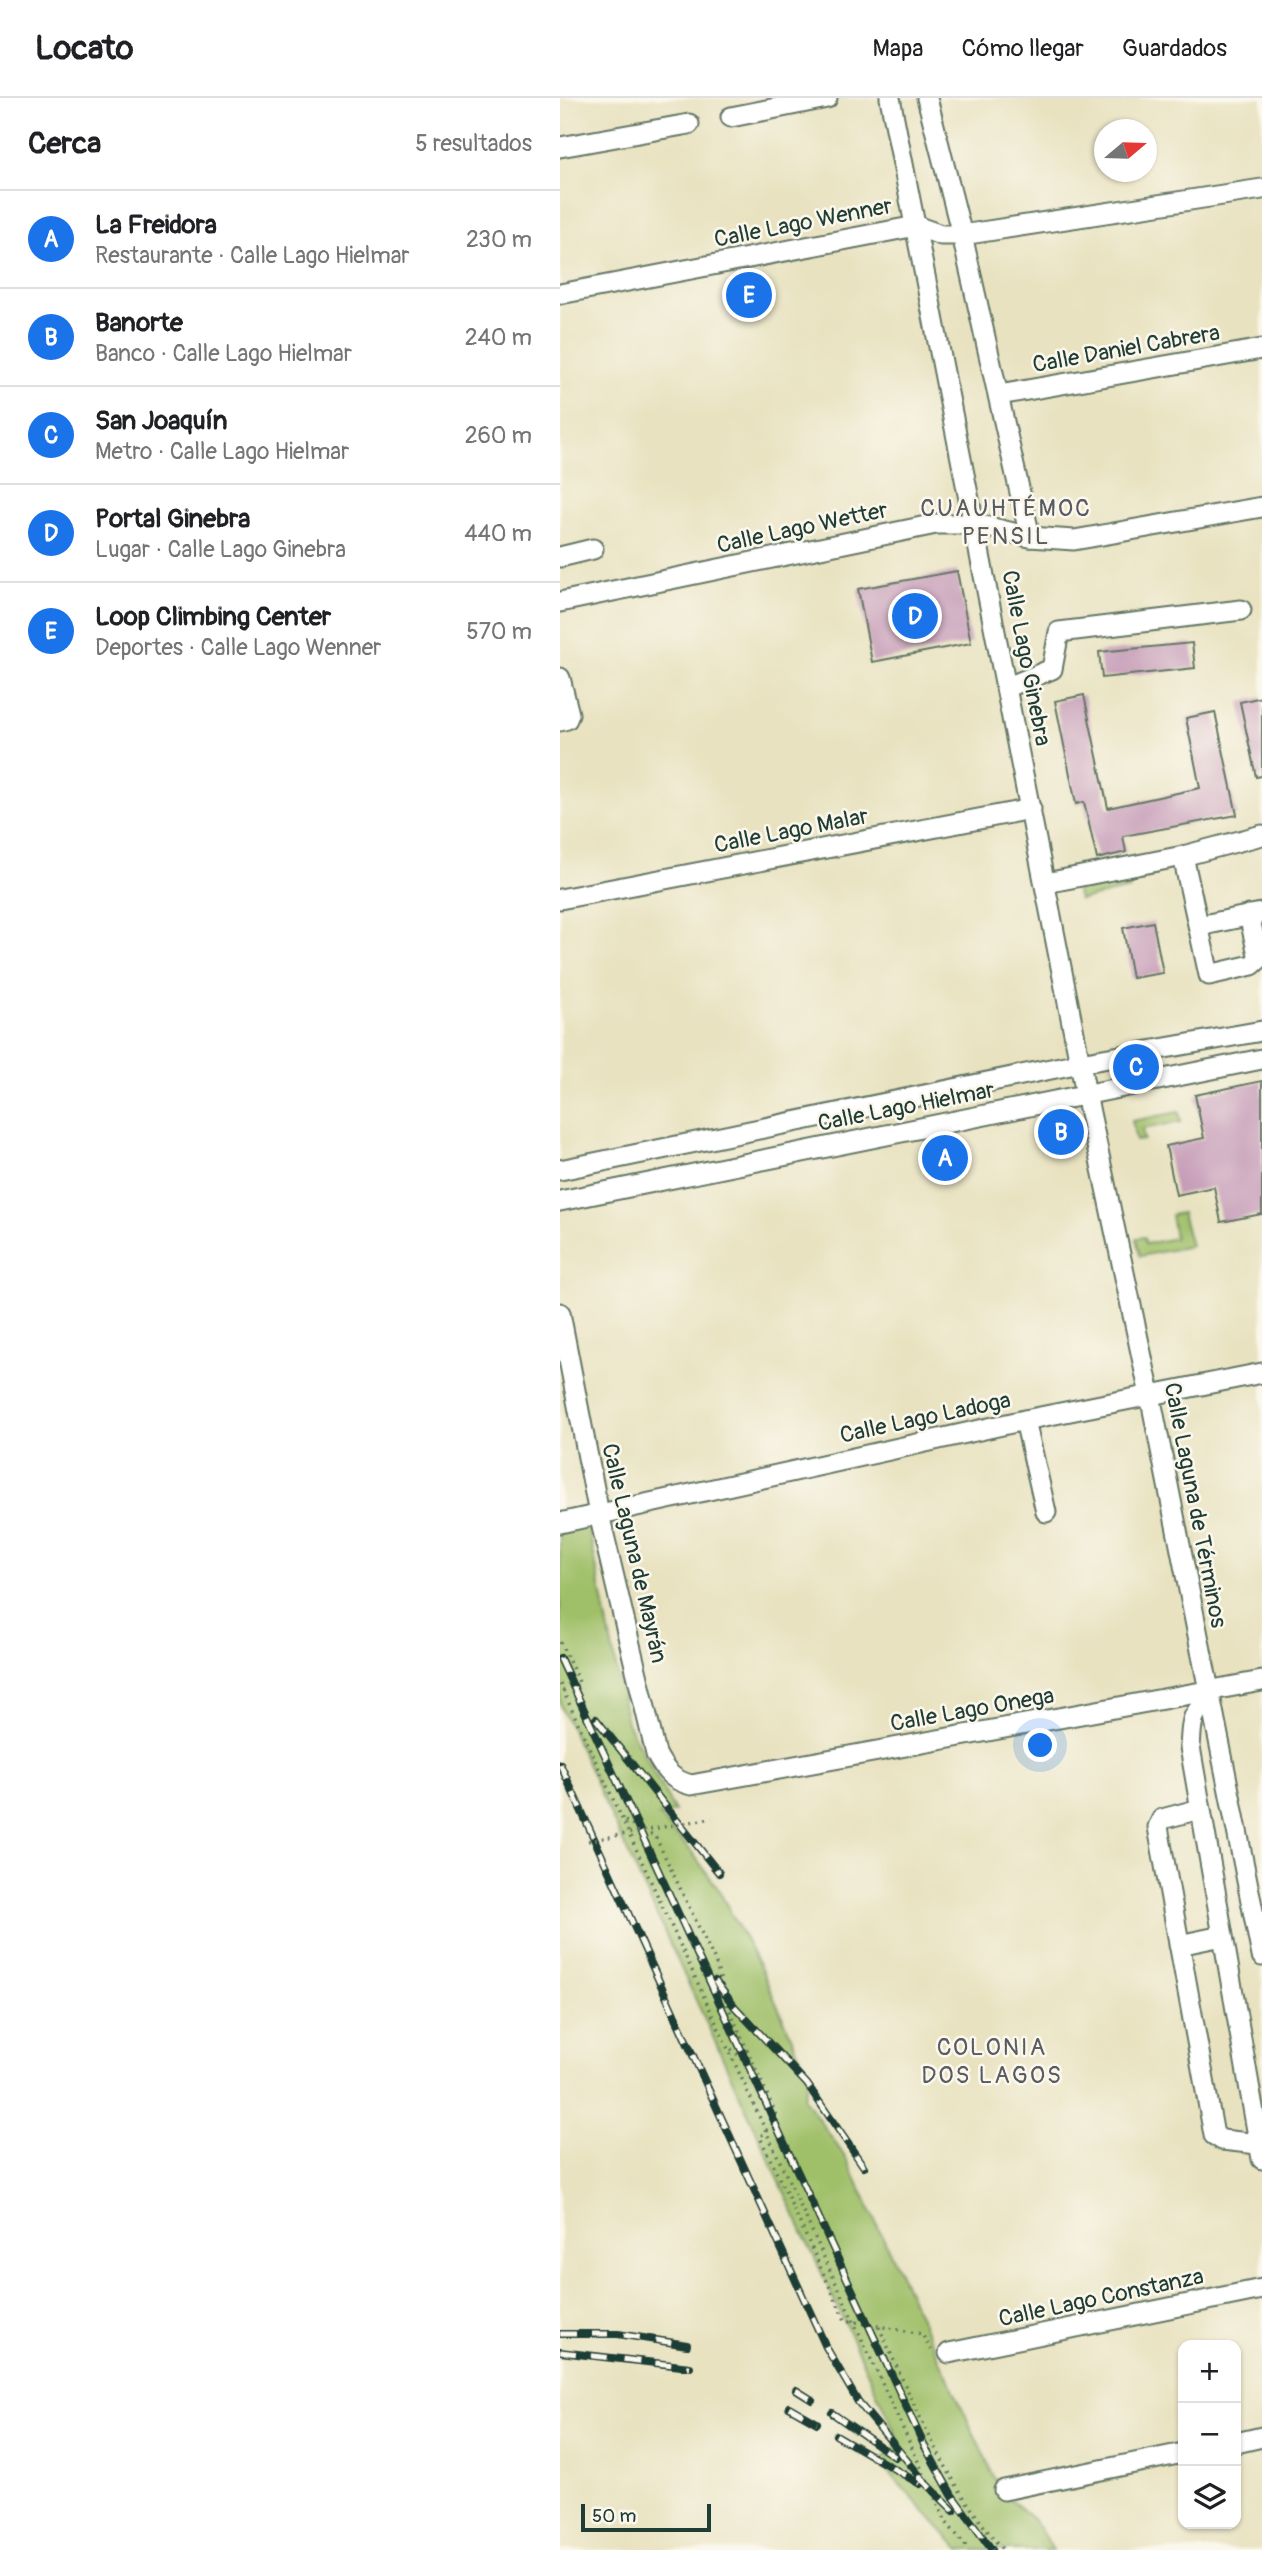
<!DOCTYPE html>
<html lang="es">
<head>
<meta charset="utf-8">
<style>
  :root { --surface:#fff; --page:#f6f6f6; --text:#202124; --muted:#757577; --line:#e0e0e0; --accent:#1a73e8 }
  body { margin:0; font-family:Pangolin,sans-serif; background:var(--page); color:var(--text) }
  .controls { position:absolute; right:21px; bottom:21px; display:grid; overflow:hidden; border-radius:14px; box-shadow:0 2px 5px #0004 }
  .controls button { width:63px; height:63px; display:grid; place-items:center; padding:0; border:0; border-bottom:2px solid var(--line); background:var(--surface); color:var(--text); font:35px sans-serif }
  .compass { position:absolute; left:534px; top:21px; width:63px; height:63px; border-radius:50%; background:var(--surface); box-shadow:0 2px 5px #0004; rotate:71deg }
  .scale { position:absolute; left:21px; bottom:18px; width:130px; box-sizing:border-box; padding-left:7px; border:4px solid #1f3d34; border-top:0; font-size:19px; line-height:24px; white-space:nowrap; color:#1f3d34; -webkit-text-stroke:5px #fbf7ec; paint-order:stroke }
  .you { position:absolute; left:481px; top:1648px; width:24px; height:24px; margin:-18px; border:5px solid #fff; border-radius:50%; background:#1a73e8; box-shadow:0 0 0 10px #1a73e833 }
  .badge { display:grid; place-items:center; width:46px; height:46px; border-radius:50%; background:var(--accent); color:#fff; font-size:23px; font-weight:700 }
  .pin { position:absolute; translate:-50% -50%; border:4px solid #fff; box-shadow:0 2px 7px #0006 }
  .list { margin:0; padding:0; list-style:none }
  h2 { display:flex; justify-content:space-between; align-items:center; height:91px; margin:0; padding:0 28px; font-size:30px }
  h2 small { font-size:23px; font-weight:400; color:var(--muted) }
  .list li { display:grid; grid-template-columns:46px 1fr auto; gap:21px; align-items:center; box-sizing:border-box; height:98px; padding:0 28px; border-top:2px solid var(--line) }
  .list b { display:block; font-size:26px; white-space:nowrap }
  .list p { margin:0; font-size:23px; white-space:nowrap; color:var(--muted) }
  .list em { font-size:23px; font-style:normal; color:var(--muted) }
  .icon { flex:none; width:38px; height:38px; fill:none; stroke:currentColor; stroke-width:2; stroke-linecap:round; stroke-linejoin:round }
  .map { position:relative; flex:none; width:702px; height:2452px; overflow:hidden }
  header { display:flex; align-items:center; gap:42px; box-sizing:border-box; height:98px; padding:0 35px; background:var(--surface); border-bottom:2px solid var(--line) }
  header strong { font-size:33px }
  nav { display:flex; gap:38px; margin-inline-start:auto; font-size:24px }
  main { display:flex }
  aside { flex:1; background:var(--surface) }
  .map>svg:first-child { display:block }
  .green { fill:#9fbf67; stroke:#5f7e4e; stroke-width:2 }
  .building { fill:#c297b5 }
  .lines { fill:none; stroke-linecap:round; stroke-linejoin:round }
  .minor-casing { stroke:#657765; stroke-width:23 }
  .path { stroke:#657765; stroke-width:3.5; stroke-dasharray:2 5; stroke-linecap:butt }
  .minor { stroke:#fff; stroke-width:19 }
  .rail-casing { stroke:#1f3d34; stroke-width:8 }
  .rail { stroke:#fbf7ec; stroke-width:5; stroke-dasharray:16; stroke-linecap:butt }
  .path-bridge { stroke:#657765; stroke-width:3.5; stroke-dasharray:2 5; stroke-linecap:butt }
  .labels { text-anchor:middle; stroke-width:5; stroke-linejoin:round; paint-order:stroke }
  .street-label { font-size:23px; fill:#1f3d34; stroke:#fbf7ec }
  .neighbourhood-label { font-size:24px; letter-spacing:2px; fill:#585c61; stroke:#fbf7ec }
</style>
</head>
<body>
<header>
<strong>Locato</strong>
<nav><a>Mapa</a><a>Cómo llegar</a><a>Guardados</a></nav>
</header>
<main>
<aside>
<h2>Cerca<small>5 resultados</small></h2>
<ul class="list">
<li><span class="badge">A</span><div><b>La Freidora</b><p>Restaurante · Calle Lago Hielmar</p></div><em>230 m</em></li>
<li><span class="badge">B</span><div><b>Banorte</b><p>Banco · Calle Lago Hielmar</p></div><em>240 m</em></li>
<li><span class="badge">C</span><div><b>San Joaquín</b><p>Metro · Calle Lago Hielmar</p></div><em>260 m</em></li>
<li><span class="badge">D</span><div><b>Portal Ginebra</b><p>Lugar · Calle Lago Ginebra</p></div><em>440 m</em></li>
<li><span class="badge">E</span><div><b>Loop Climbing Center</b><p>Deportes · Calle Lago Wenner</p></div><em>570 m</em></li>
</ul>
</aside>
<div class="map">
<svg width="702" height="2452" viewBox="0 0 702 2452">
  <rect width="100%" height="100%" fill="#fbf7ec"/>
  <filter id="ink" filterUnits="userSpaceOnUse"><feTurbulence type="fractalNoise" baseFrequency=".0143" numOctaves="2"/><feDisplacementMap in="SourceGraphic" scale="14" xChannelSelector="R" yChannelSelector="G"/><feConvolveMatrix kernelMatrix="1 2 1 2 8 2 1 2 1" color-interpolation-filters="sRGB"/></filter>
  <filter id="wash" filterUnits="userSpaceOnUse"><feTurbulence type="fractalNoise" baseFrequency=".00686" numOctaves="4" result="noise"/><feDisplacementMap in="SourceGraphic" scale="28" xChannelSelector="R" yChannelSelector="G"/><feGaussianBlur stdDeviation="1.57" result="paint"/><feColorMatrix in="noise" values="0 0 0 0 0 0 0 0 0 0 0 0 0 0 0 0 0 1.4 0 .05"/><feComposite in="paint" operator="in"/></filter>
  <g filter="url(#wash)">
    <rect width="100%" height="100%" fill="#e8e2c0"/>
    <g class="green">
      <polygon points="566,776 570,791 519,802 515,786"/>
      <polygon points="619,1014 621,1024 582,1031 584,1042 576,1043 572,1023"/>
      <polygon points="622,1115 631,1148 580,1158 576,1140 584,1139 586,1146 615,1140 611,1117"/>
      <polygon points="28,1427 67,1625 115,1714 99,1718 131,1753 157,1789 200,1869 249,1978 244,2000 287,2062 436,2383 444,2397 473,2421 493,2452 400,2452 319,2364 340,2345 0,1607 0,1432"/>
    </g>
    <g id="blocks">
      <g class="building">
        <polygon points="397,473 411,545 312,564 298,491"/>
        <polygon points="632,545 635,570 542,580 539,554"/>
        <polygon points="524,597 548,710 640,690 626,620 655,614 677,717 563,738 566,754 537,761 524,704 516,706 495,603"/>
        <polygon points="702,599 702,678 696,679 680,604"/>
        <polygon points="593,824 603,875 572,880 563,830"/>
        <polygon points="702,983 702,1116 661,1124 654,1089 616,1097 606,1048 644,1040 635,997"/>
      </g>
    </g>
  </g>
  <g filter="url(#ink)">
    <use href="#blocks" fill-opacity="0" stroke="#657765" stroke-width="2"/>
    <g class="lines">
      <defs>
        <g id="minor">
          <polyline points="330,0 526,996 590,1297 702,1858"/>
          <polyline points="367,0 402,137 470,439"/>
          <polyline points="171,19 267,0"/>
          <polyline points="0,49 129,26"/>
          <polyline points="0,196 356,128 381,137 402,137 702,91"/>
          <polyline points="439,297 702,251"/>
          <polyline points="0,459 33,451"/>
          <polyline points="0,504 376,426 416,426 470,439 514,442 702,409"/>
          <polyline points="0,580 9,616 7,621 0,623"/>
          <polyline points="448,589 492,571 499,534 681,512"/>
          <polyline points="623,758 649,877 692,867 699,861 689,817"/>
          <polyline points="486,785 623,758 702,737"/>
          <polyline points="0,801 471,711"/>
          <polyline points="639,828 701,815"/>
          <polyline points="0,1072 520,965 702,933"/>
          <polyline points="0,1103 702,961"/>
          <path d="M0,1215L39,1416L96,1656C105,1673 112,1682 131,1687L702,1583"/>
          <polyline points="465,1322 486,1414"/>
          <polyline points="0,1425 465,1322 702,1275"/>
          <path d="M650,1603C629,1614 632,1628 630,1649L702,2061"/>
          <polyline points="640,1711 602,1721 598,1729 654,2037 662,2042 698,2046"/>
          <polyline points="619,1847 662,1838"/>
          <polyline points="389,2255 702,2191"/>
          <polyline points="676,2345 702,2339"/>
          <polyline points="444,2392 623,2355"/>
        </g>
      </defs>
      <use href="#minor" class="minor-casing"/>
      <g class="path">
        <polyline points="0,1544 20,1586 3,1593"/>
        <polyline points="0,1586 386,2424 409,2452"/>
        <polyline points="65,1723 95,1738 155,1863 169,1911 218,2021 200,2039 285,2222 362,2236 371,2252"/>
        <polyline points="171,1951 195,1971"/>
        <path d="M319,2229C354,2307 387,2387 443,2452"/>
      </g>
      <use href="#minor" class="minor"/>
      <defs>
        <g id="rail">
          <polyline points="0,1560 364,2347 392,2397 432,2452"/>
          <polyline points="36,1621 159,1775"/>
          <polyline points="0,1666 266,2249 298,2304 365,2384"/>
          <polyline points="155,1883 175,1909 247,1986 304,2069"/>
          <polyline points="0,2236 58,2236 127,2247"/>
          <polyline points="0,2254 130,2269"/>
          <polyline points="236,2292 252,2302"/>
          <polyline points="229,2309 257,2325"/>
          <polyline points="272,2315 335,2359"/>
          <polyline points="276,2337 360,2386"/>
          <polyline points="359,2379 394,2413"/>
        </g>
      </defs>
      <use href="#rail" class="rail-casing"/>
      <use href="#rail" class="rail"/>
      <polyline class="path-bridge" points="28,1743 152,1720"/>
    </g>
  </g>
  <g class="labels">
    <g class="street-label">
      <text transform="translate(243 124) rotate(-11)" y="8">Calle Lago Wenner</text>
      <text transform="translate(566 250) rotate(-10)" y="8">Calle Daniel Cabrera</text>
      <text transform="translate(242 429) rotate(-12)" y="8">Calle Lago Wetter</text>
      <text transform="translate(467 560) rotate(79)" y="8">Calle Lago Ginebra</text>
      <text transform="translate(231 732) rotate(-11)" y="8">Calle Lago Malar</text>
      <text transform="translate(346 1008) rotate(-11)" y="8">Calle Lago Hielmar</text>
      <text transform="translate(365 1319) rotate(-12)" y="8">Calle Lago Ladoga</text>
      <text transform="translate(636 1407) rotate(79)" y="8">Calle Laguna de Términos</text>
      <text transform="translate(75 1455) rotate(77)" y="8">Calle Laguna de Mayrán</text>
      <text transform="translate(412 1611) rotate(-10)" y="8">Calle Lago Onega</text>
      <text transform="translate(541 2199) rotate(-12)" y="8">Calle Lago Constanza</text>
    </g>
    <g class="neighbourhood-label">
      <text x="446" y="418">CUAUHTÉMOC<tspan x="446" dy="28">PENSIL</tspan></text>
      <text x="432" y="1957">COLONIA<tspan x="432" dy="28">DOS LAGOS</tspan></text>
    </g>
  </g>
</svg>
<div class="controls">
<button>+</button>
<button>−</button>
<button><svg class="icon" aria-label="layers" viewBox="0 0 24 24"><path d="M12 4l9 5-9 5-9-5zM3 14l9 5 9-5"/></svg></button>
</div>
<svg class="compass" viewBox="-18 -18 36 36"><path d="M0-13l5 13h-10z" fill="#e53935"/><path d="M0 13l5-13h-10z" fill="#757577"/></svg>
<div class="scale">50 m</div>
<div class="you"></div>
<div class="pin badge" style="left:385px;top:1060px">A</div>
<div class="pin badge" style="left:501px;top:1034px">B</div>
<div class="pin badge" style="left:576px;top:969px">C</div>
<div class="pin badge" style="left:355px;top:518px">D</div>
<div class="pin badge" style="left:189px;top:197px">E</div>
</div>
</main>
</body>
</html>
